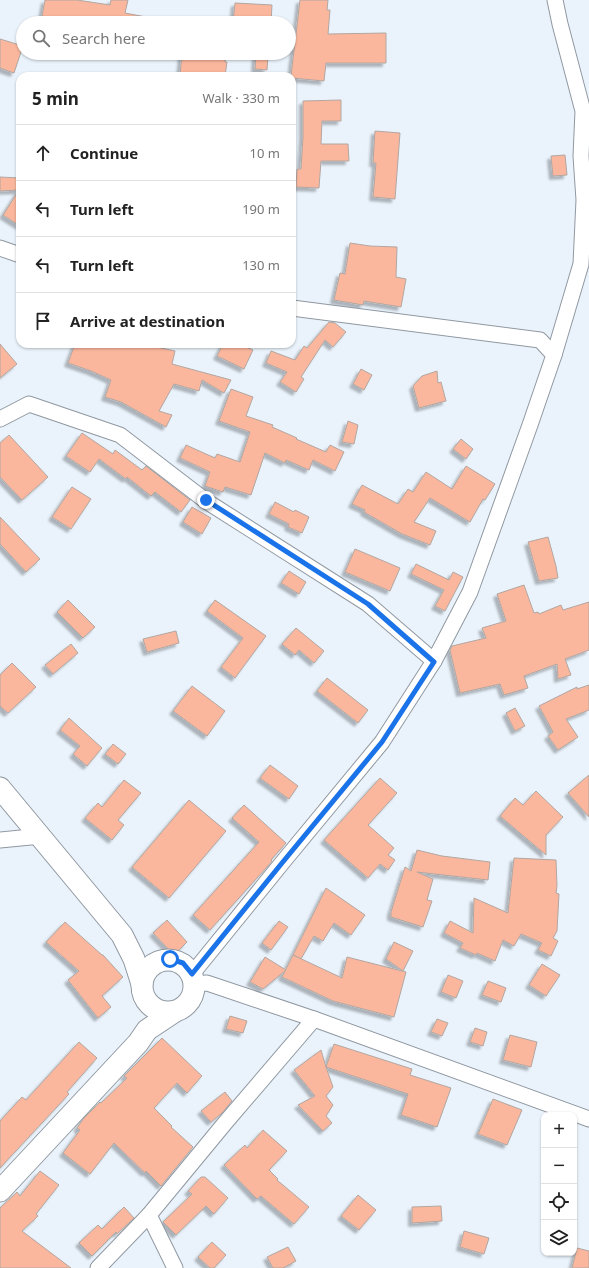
<!DOCTYPE html>
<html lang="en">
<head>
<meta charset="utf-8">
<style>
  :root { --surface:#fff; --page:#f6f6f6; --text:#222; --muted:#767676; --line:#e0e0e0 }
  body { margin:0; font-family:"Noto Sans",sans-serif; background:var(--page); color:var(--text) }
  .controls { position:absolute; right:12px; bottom:12px; display:grid; overflow:hidden; border-radius:8px; box-shadow:0 1px 3px #0004 }
  .controls button { width:36px; height:36px; display:grid; place-items:center; padding:0; border:0; border-bottom:1px solid var(--line); background:var(--surface); color:var(--text); font:20px sans-serif }
  .stop { position:absolute; width:12px; height:12px; margin:-9px; border:3px solid #1a73e8; border-radius:50%; background:#fff }
  .stop.end { background:#1a73e8; border-color:#fff; box-shadow:0 1px 4px #0008 }
  .list { margin:0; padding:0; list-style:none }
  h2 { display:flex; justify-content:space-between; align-items:center; height:52px; margin:0; padding:0 16px; font-size:17px }
  h2 small { font-size:13px; font-weight:400; color:var(--muted) }
  .list li { display:grid; grid-template-columns:26px 1fr auto; gap:12px; align-items:center; box-sizing:border-box; height:56px; padding:0 16px; border-top:1px solid var(--line) }
  .list b { display:block; font-size:15px; white-space:nowrap }
  .list em { font-size:13px; font-style:normal; color:var(--muted) }
  .icon { flex:none; width:22px; height:22px; fill:none; stroke:currentColor; stroke-width:2; stroke-linecap:round; stroke-linejoin:round }
  .map { position:relative; flex:none; width:589px; height:1268px; overflow:hidden }
  .search { position:absolute; background:var(--surface); box-shadow:0 1px 3px #0004; left:16px; top:16px; width:280px; height:44px; display:flex; align-items:center; gap:10px; box-sizing:border-box; padding:0 14px; border-radius:22px; color:var(--muted); font-size:15px }
  .panel { position:absolute; background:var(--surface); box-shadow:0 1px 3px #0004; left:16px; top:72px; width:280px; height:276px; border-radius:12px }
  .map>svg:first-child { display:block }
  .building { fill:#fbb79d; stroke:#b2a6a1; filter:url(#shadow) }
  .lines { fill:none; stroke-linecap:round; stroke-linejoin:round }
  .minor-casing { stroke:#9098a1; stroke-width:17 }
  .secondary-casing { stroke:#9098a1; stroke-width:23 }
  .minor { stroke:#fff; stroke-width:15 }
  .secondary { stroke:#fff; stroke-width:21 }
  .route { stroke:#1a73e8; stroke-width:5 }
</style>
</head>
<body>
<div class="map">
<svg width="589" height="1268" viewBox="0 0 589 1268">
  <defs>
    <filter id="shadow"><feDropShadow dx="-3.5" dy="3.5" stdDeviation="1" flood-color="#0004"/></filter>
  </defs>
  <rect width="100%" height="100%" fill="#eaf3fc"/>
  <g class="building">
    <polygon points="45,0 77,0 110,5 111,0 128,0 125,13 146,17 145,23 75,23 42,16"/>
    <polygon points="300,0 328,0 327,10 330,10 328,34 386,33 386,63 326,63 324,81 292,78 291,76"/>
    <polygon points="235,3 272,5 271,23 233,23"/>
    <polygon points="0,39 23,46 14,73 0,68"/>
    <polygon points="182,53 226,53 225,62 227,62 225,76 180,76"/>
    <polygon points="256,55 268,56 267,70 255,69"/>
    <polygon points="341,100 341,121 322,121 321,144 348,144 349,161 321,161 319,188 296,187 297,169 301,169 303,137 303,101"/>
    <polygon points="375,131 400,133 395,199 373,197 376,163 373,163"/>
    <polygon points="565,155 567,175 553,176 551,156"/>
    <polygon points="0,177 20,178 20,226 3,215 19,190 0,191"/>
    <polygon points="350,243 370,246 397,247 396,277 406,279 401,307 364,301 363,305 334,300 340,273 345,274"/>
    <polygon points="329,322 335,323 346,332 333,347 325,340 301,377 304,379 296,392 280,382 287,372 266,363 271,351 295,360 304,346 307,348"/>
    <polygon points="0,344 17,364 0,378"/>
    <polygon points="75,344 143,344 175,351 172,364 231,380 224,393 202,380 199,391 174,384 159,411 172,415 166,427 121,402 105,397 111,380 91,371 68,363"/>
    <polygon points="223,344 240,344 253,350 244,369 217,356"/>
    <polygon points="361,369 372,375 364,390 353,384"/>
    <polygon points="437,371 438,383 441,382 446,401 419,408 413,386 422,376"/>
    <polygon points="231,389 253,397 246,416 273,425 272,427 297,438 296,439 326,452 330,445 344,452 335,471 313,460 309,470 286,460 285,463 265,453 251,495 225,487 223,492 205,486 210,472 180,458 186,445 215,458 217,454 240,462 250,432 219,421"/>
    <polygon points="348,421 358,425 354,444 342,442"/>
    <polygon points="82,433 113,454 115,450 142,470 146,466 190,500 181,512 155,492 151,496 127,477 126,479 99,459 90,472 66,456"/>
    <polygon points="9,435 48,477 22,500 0,477 0,443"/>
    <polygon points="461,439 473,449 466,459 453,449"/>
    <polygon points="466,466 495,484 485,500 483,499 470,522 430,498 414,522 436,531 430,545 402,534 364,512 365,510 352,504 362,485 398,504 408,489 413,492 426,472 452,489"/>
    <polygon points="72,487 91,499 71,529 52,517"/>
    <polygon points="275,502 294,512 295,510 309,517 302,533 288,527 289,524 269,514"/>
    <polygon points="192,507 211,518 202,534 183,522"/>
    <polygon points="0,517 40,559 26,572 0,544"/>
    <polygon points="548,537 556,566 558,578 539,581 528,542"/>
    <polygon points="355,549 400,568 390,591 345,572"/>
    <polygon points="416,564 449,580 453,572 463,577 445,611 435,606 444,590 411,574"/>
    <polygon points="289,571 306,582 299,594 281,583"/>
    <polygon points="524,585 534,613 538,612 539,614 561,605 563,610 589,602 589,650 565,659 571,675 558,679 557,664 524,676 528,688 504,695 500,684 460,693 450,650 452,646 486,638 482,628 506,621 497,594"/>
    <polygon points="68,600 95,627 83,638 57,612"/>
    <polygon points="215,600 266,636 235,678 221,667 243,638 207,611"/>
    <polygon points="296,628 324,651 314,663 299,650 295,655 282,644"/>
    <polygon points="176,631 179,643 147,652 143,639"/>
    <polygon points="71,644 78,653 53,674 45,665"/>
    <polygon points="12,663 36,687 8,713 0,706 0,675"/>
    <polygon points="327,678 368,710 358,723 317,691"/>
    <polygon points="589,685 589,710 566,719 578,737 558,750 548,736 553,732 539,706 577,687 577,689"/>
    <polygon points="192,686 225,711 207,736 173,711"/>
    <polygon points="515,708 525,726 515,731 506,713"/>
    <polygon points="69,718 102,748 87,766 73,754 80,746 60,730"/>
    <polygon points="113,744 126,754 118,764 105,754"/>
    <polygon points="270,765 298,786 289,799 260,778"/>
    <polygon points="589,775 589,817 568,793"/>
    <polygon points="380,778 397,793 368,825 394,848 388,855 395,860 388,870 380,864 368,878 324,840"/>
    <polygon points="124,780 141,793 118,820 124,825 112,840 85,818 98,803 102,807"/>
    <polygon points="536,791 563,817 546,835 546,855 500,816 515,798 523,805"/>
    <polygon points="189,800 226,831 169,898 132,867"/>
    <polygon points="244,805 286,843 271,860 272,861 267,867 210,930 193,915 259,842 232,818"/>
    <polygon points="417,850 442,856 490,862 488,880 417,872 433,879 427,900 432,901 423,927 391,917 391,912 405,867 411,871"/>
    <polygon points="514,858 556,860 557,886 556,893 559,894 557,931 553,938 558,941 551,956 538,950 542,943 521,934 514,946 503,940 495,961 477,953 476,955 460,948 463,943 444,933 450,921 473,933 474,898 508,913"/>
    <polygon points="326,888 365,915 351,935 334,923 323,941 314,936 301,959 293,955"/>
    <polygon points="167,920 187,942 174,955 153,933"/>
    <polygon points="279,921 288,927 271,950 262,943"/>
    <polygon points="65,922 102,955 103,955 123,977 102,996 111,1007 98,1018 68,980 79,971 46,942"/>
    <polygon points="394,942 413,951 403,971 386,959"/>
    <polygon points="293,955 342,978 347,957 406,972 394,1017 333,1001 282,977"/>
    <polygon points="265,957 286,970 263,989 250,982"/>
    <polygon points="542,964 560,975 546,996 529,985"/>
    <polygon points="448,975 463,981 456,998 441,992"/>
    <polygon points="488,981 506,988 501,1002 482,995"/>
    <polygon points="230,1016 247,1021 243,1033 226,1029"/>
    <polygon points="437,1019 448,1023 442,1036 431,1032"/>
    <polygon points="475,1028 487,1032 483,1046 470,1042"/>
    <polygon points="510,1035 537,1042 531,1067 503,1060"/>
    <polygon points="162,1038 202,1076 187,1093 177,1083 154,1108 172,1126 171,1127 193,1147 161,1186 146,1171 145,1173 114,1143 90,1174 63,1153 80,1130 77,1128 84,1118 100,1102 101,1103 127,1078 124,1076"/>
    <polygon points="79,1042 97,1058 67,1092 69,1094 0,1168 0,1121 22,1097 26,1100"/>
    <polygon points="334,1044 412,1069 410,1075 451,1088 437,1127 401,1115 408,1094 326,1067 333,1087 326,1096 333,1105 326,1116 332,1123 323,1131 298,1105 315,1096 294,1070 321,1050 326,1067"/>
    <polygon points="225,1092 232,1101 222,1113 211,1122 201,1111"/>
    <polygon points="493,1099 522,1110 507,1145 478,1134"/>
    <polygon points="263,1130 287,1151 269,1170 278,1179 277,1180 309,1207 294,1224 261,1196 257,1199 224,1165 245,1145 247,1148"/>
    <polygon points="40,1171 59,1185 36,1214 38,1216 22,1231 71,1268 0,1268 0,1208 17,1192 20,1196"/>
    <polygon points="201,1177 205,1177 228,1198 214,1214 206,1206 176,1235 163,1222 192,1194 188,1191"/>
    <polygon points="358,1195 376,1210 359,1230 341,1216"/>
    <polygon points="441,1206 442,1221 412,1223 412,1207"/>
    <polygon points="124,1207 134,1218 117,1234 116,1232 92,1256 79,1243 98,1225 102,1229"/>
    <polygon points="464,1231 489,1238 484,1254 460,1247"/>
    <polygon points="212,1242 226,1255 214,1268 210,1268 198,1257"/>
    <polygon points="288,1247 296,1261 283,1268 273,1268 267,1257"/>
    <polygon points="577,1248 589,1251 589,1268 572,1268"/>
  </g>
  <g class="lines">
    <defs>
      <g id="minor">
        <polyline points="0,248 20,255"/>
        <polyline points="554,355 581,264 584,200 581,156 583,111 560,24 555,0"/>
        <polyline points="0,419 29,404 120,435 206,501 368,604 434,661"/>
        <polyline points="0,840 41,836"/>
        <polyline points="192,974 282,863 382,742 434,661 470,592 530,425 554,355 540,340 292,308"/>
        <polyline points="195,984 207,983 314,1019 589,1119"/>
        <polyline points="149,1215 175,1268"/>
        <polyline points="98,1268 149,1215 225,1123 314,1019"/>
      </g>
      <g id="secondary">
        <polyline points="0,788 122,935 134,959 142,984"/>
        <circle cx="168" cy="986" r="26"/>
        <polyline points="0,1191 138,1043 147,1030 174,1012"/>
      </g>
    </defs>
    <use href="#minor" class="minor-casing"/>
    <use href="#secondary" class="secondary-casing"/>
    <use href="#minor" class="minor"/>
    <use href="#secondary" class="secondary"/>
  </g>
  <g class="lines">
    <polyline class="route" points="170,959 183,963 192,974 282,863 382,742 434,662 368,604 206,500"/>
  </g>
</svg>
<div class="controls">
<button>+</button>
<button>−</button>
<button><svg class="icon" aria-label="locate" viewBox="0 0 24 24"><circle cx="12" cy="12" r="6"/><path d="M12 2v4M12 18v4M2 12h4M18 12h4"/></svg></button>
<button><svg class="icon" aria-label="layers" viewBox="0 0 24 24"><path d="M12 4l9 5-9 5-9-5zM3 14l9 5 9-5"/></svg></button>
</div>
<div class="stop" style="left:170px;top:959px"></div>
<div class="stop end" style="left:206px;top:500px"></div>
<div class="search"><svg class="icon" aria-label="search" viewBox="0 0 24 24"><circle cx="10" cy="10" r="6"/><path d="M15 15l6 6"/></svg>Search here</div>
<section class="panel">
<h2>5 min<small>Walk · 330 m</small></h2>
<ul class="list">
<li><svg class="icon" aria-label="ahead" viewBox="0 0 24 24"><path d="M12 20V5M6 11l6-6 6 6"/></svg><div><b>Continue</b></div><em>10 m</em></li>
<li><svg class="icon" aria-label="left" viewBox="0 0 24 24"><path d="M17 20v-9H6M10 6l-5 5 5 5"/></svg><div><b>Turn left</b></div><em>190 m</em></li>
<li><svg class="icon" aria-label="left" viewBox="0 0 24 24"><path d="M17 20v-9H6M10 6l-5 5 5 5"/></svg><div><b>Turn left</b></div><em>130 m</em></li>
<li><svg class="icon" aria-label="arrive" viewBox="0 0 24 24"><path d="M6 21V4h12l-3 4 3 4H6"/></svg><div><b>Arrive at destination</b></div></li>
</ul>
</section>
</div>
</body>
</html>
